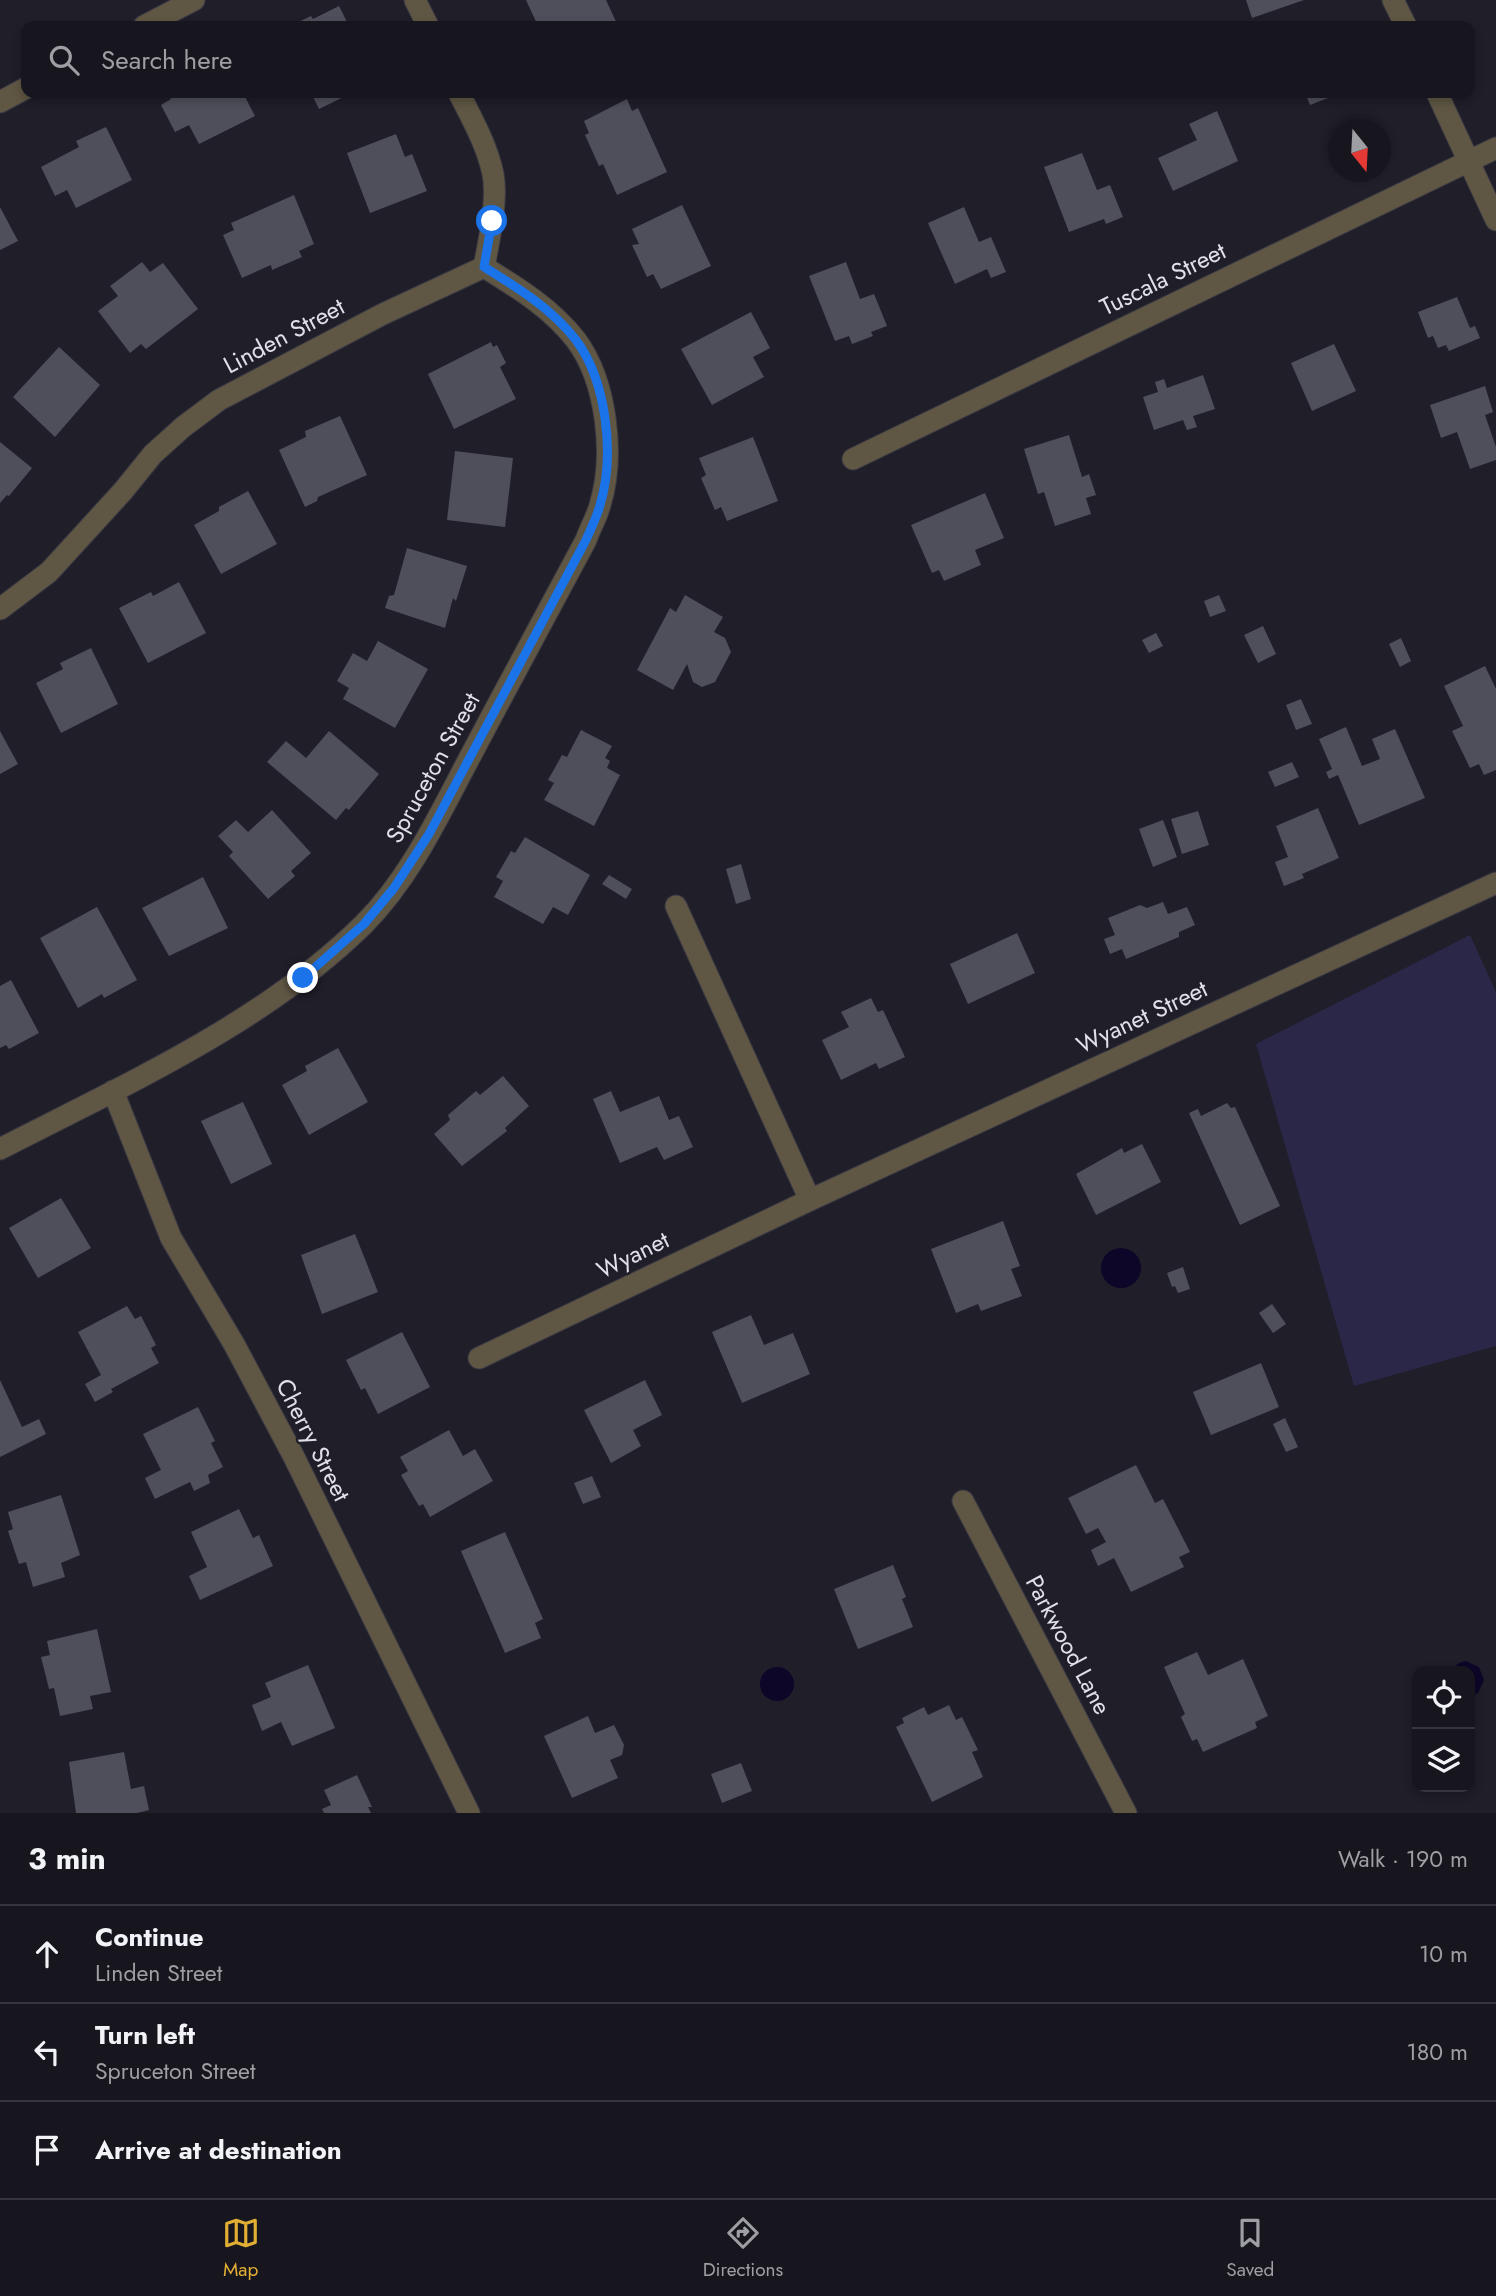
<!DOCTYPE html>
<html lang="en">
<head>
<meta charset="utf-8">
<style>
  :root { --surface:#17161f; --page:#201f28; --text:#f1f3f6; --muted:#9e9fa4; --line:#36353d; --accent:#e2af34 }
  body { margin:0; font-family:Jost,sans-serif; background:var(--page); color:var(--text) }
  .controls { position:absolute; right:21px; bottom:21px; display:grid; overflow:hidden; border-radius:14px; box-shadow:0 4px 10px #0003 }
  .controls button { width:63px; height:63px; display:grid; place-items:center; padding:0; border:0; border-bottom:2px solid var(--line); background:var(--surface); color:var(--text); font:35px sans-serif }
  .compass { position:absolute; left:1328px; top:119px; width:63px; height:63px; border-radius:50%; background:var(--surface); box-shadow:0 4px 10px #0003; rotate:162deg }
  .stop { position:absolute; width:21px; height:21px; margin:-16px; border:5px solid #1a73e8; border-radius:50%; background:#fff }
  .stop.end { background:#1a73e8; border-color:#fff; box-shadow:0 2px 7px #0008 }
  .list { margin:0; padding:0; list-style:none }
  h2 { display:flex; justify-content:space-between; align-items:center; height:91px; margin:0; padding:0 28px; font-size:30px }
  h2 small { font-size:23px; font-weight:400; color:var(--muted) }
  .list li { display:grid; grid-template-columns:46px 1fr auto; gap:21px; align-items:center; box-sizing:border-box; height:98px; padding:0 28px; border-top:2px solid var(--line) }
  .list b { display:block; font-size:26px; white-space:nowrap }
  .list p { margin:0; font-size:23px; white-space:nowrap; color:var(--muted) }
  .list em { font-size:23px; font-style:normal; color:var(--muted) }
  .icon { flex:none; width:38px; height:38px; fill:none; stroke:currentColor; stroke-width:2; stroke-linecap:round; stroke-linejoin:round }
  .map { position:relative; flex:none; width:1496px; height:1813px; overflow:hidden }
  .search { position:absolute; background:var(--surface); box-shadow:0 4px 10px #0003; left:21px; right:21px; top:21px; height:77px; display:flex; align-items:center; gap:18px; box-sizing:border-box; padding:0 24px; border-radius:14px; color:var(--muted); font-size:26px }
  .sheet { height:385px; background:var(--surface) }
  nav { display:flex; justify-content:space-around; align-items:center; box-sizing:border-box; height:98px; border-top:2px solid var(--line); background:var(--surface); font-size:19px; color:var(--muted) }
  nav a { display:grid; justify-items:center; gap:4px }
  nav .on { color:var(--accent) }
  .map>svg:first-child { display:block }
  .green { fill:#2b2748 }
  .water { fill:#0e0629 }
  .building { fill:#4f4f5b }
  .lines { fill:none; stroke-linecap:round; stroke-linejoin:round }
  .minor-casing { stroke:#3a3944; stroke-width:23 }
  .minor { stroke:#5f5643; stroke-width:21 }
  .route { stroke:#1a73e8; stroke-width:9 }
  .labels { text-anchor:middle; stroke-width:5; stroke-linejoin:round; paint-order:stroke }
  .street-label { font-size:24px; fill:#e0e0e7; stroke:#1f1e29 }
</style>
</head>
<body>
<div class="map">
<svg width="1496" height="1813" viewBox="0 0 1496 1813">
  <rect width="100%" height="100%" fill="#1f1e29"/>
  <polygon class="green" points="1470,935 1496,992 1496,1346 1354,1386 1256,1044"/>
  <g class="water">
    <circle cx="1121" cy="1268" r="20"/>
    <polygon points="1466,1661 1479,1667 1484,1680 1478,1693 1470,1697 1470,1671 1449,1671 1459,1663"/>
    <circle cx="777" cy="1684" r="17"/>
  </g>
  <g class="building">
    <polygon points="526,0 606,0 618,26 538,26"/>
    <polygon points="1246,0 1304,0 1252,18"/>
    <polygon points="339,6 349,26 290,26 311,16 313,19"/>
    <polygon points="168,93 243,93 255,116 199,144 189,125 175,132 161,105 171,99"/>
    <polygon points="311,93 352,93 319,109"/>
    <polygon points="1305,93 1341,93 1310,105"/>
    <polygon points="627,99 632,111 638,108 667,172 617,195 603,164 599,166 585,135 589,133 584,121"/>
    <polygon points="1217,111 1238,161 1173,191 1158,158 1197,140 1189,124"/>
    <polygon points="106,127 132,180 76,208 67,190 55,196 41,167 79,147 76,141"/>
    <polygon points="396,134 405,157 412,154 427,191 370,213 347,153"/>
    <polygon points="1082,153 1097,190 1110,185 1123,217 1106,224 1104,219 1069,232 1044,167"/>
    <polygon points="294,195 314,244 299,251 302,257 272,270 271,265 242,278 223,235 234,230 231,223"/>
    <polygon points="682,205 711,266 661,289 653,274 647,277 632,245 639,244 632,229"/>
    <polygon points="0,207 18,241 0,250"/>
    <polygon points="964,207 979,242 991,237 1006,272 991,278 987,269 955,284 928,223"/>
    <polygon points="142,262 150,272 163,263 198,309 146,349 141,344 130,353 98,311 118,296 110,286"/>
    <polygon points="846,262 860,299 874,294 887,326 871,332 873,336 852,344 849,336 835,341 809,276"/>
    <polygon points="1457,297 1470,328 1475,326 1480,338 1449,351 1446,345 1438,348 1433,336 1428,338 1418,312"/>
    <polygon points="751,312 770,348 753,357 764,377 712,405 681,349"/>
    <polygon points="491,342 493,347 497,345 506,363 500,367 516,399 454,429 428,374"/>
    <polygon points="1334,344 1356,391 1312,411 1291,363"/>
    <polygon points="59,347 100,385 55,437 13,397"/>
    <polygon points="1203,375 1215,409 1193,416 1197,427 1187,430 1183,420 1154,430 1143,397 1158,392 1155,382 1164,379 1167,388"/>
    <polygon points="1485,386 1493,412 1485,415 1496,447 1496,460 1470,469 1457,432 1441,438 1430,405"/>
    <polygon points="340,416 367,475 318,497 317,501 305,507 279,450 306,437 305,431"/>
    <polygon points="1069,435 1082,477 1089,474 1096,495 1086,498 1091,514 1055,526 1044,492 1038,494 1024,449"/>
    <polygon points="753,437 778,501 727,521 721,507 715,510 701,478 706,475 699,458"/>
    <polygon points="0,442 32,468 9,496 7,495 0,503"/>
    <polygon points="455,451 513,458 505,527 447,520"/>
    <polygon points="248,491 277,544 221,574 194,525 219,511 219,507"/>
    <polygon points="985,493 1004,538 975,550 981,565 944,581 939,570 932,573 911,525"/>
    <polygon points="407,548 467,566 456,601 453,598 445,628 385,608 389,596 394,595"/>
    <polygon points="179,582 206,633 148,663 119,608 151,592 153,596"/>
    <polygon points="685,595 723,617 714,632 725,638 731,652 715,682 702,687 693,682 687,664 673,690 637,670 670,608 676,612"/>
    <polygon points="1219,595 1226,611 1210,617 1204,601"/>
    <polygon points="1263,626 1276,654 1258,663 1244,635"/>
    <polygon points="1156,633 1163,646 1149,653 1142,640"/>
    <polygon points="1401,638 1411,661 1400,667 1389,644"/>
    <polygon points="378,641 428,669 395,728 343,699 349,688 337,681 353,653 367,661"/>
    <polygon points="91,648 118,704 61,733 36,683 63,669 60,663"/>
    <polygon points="1485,666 1496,689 1496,770 1484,775 1479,764 1470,768 1452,731 1463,726 1444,686"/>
    <polygon points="1301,699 1312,724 1296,730 1286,705"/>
    <polygon points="1346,727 1362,766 1380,759 1372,739 1395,729 1425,798 1359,825 1338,775 1329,779 1326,772 1332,769 1319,739"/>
    <polygon points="581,730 612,746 605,758 610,761 607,768 620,775 594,826 544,800 554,783 548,780 562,755 567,757"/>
    <polygon points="0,731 18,764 0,774"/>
    <polygon points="329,731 379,774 349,810 346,808 336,820 267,762 286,741 306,758"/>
    <polygon points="1292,762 1299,777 1275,787 1268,772"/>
    <polygon points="1318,808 1339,858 1302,874 1304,878 1284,886 1275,862 1288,857 1276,826"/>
    <polygon points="272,810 311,853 291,871 295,876 268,899 229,856 233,852 218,836 236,820 248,832"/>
    <polygon points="1198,811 1209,845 1182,854 1171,819"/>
    <polygon points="1163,820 1177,857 1153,867 1139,829"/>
    <polygon points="525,837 590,875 568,915 553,907 543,924 494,897 503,881 496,877 511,851 515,853"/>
    <polygon points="741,864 751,899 736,904 726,869"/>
    <polygon points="609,875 632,889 626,899 602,884"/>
    <polygon points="203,877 228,928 169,956 142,908"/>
    <polygon points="1163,902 1168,914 1187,907 1195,925 1179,932 1179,937 1126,959 1122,949 1110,954 1104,939 1115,935 1108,918 1140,905 1147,908"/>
    <polygon points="97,907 137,980 104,998 102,994 78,1008 40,938"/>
    <polygon points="1017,933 1035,973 968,1004 950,964"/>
    <polygon points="11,980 39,1033 9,1049 6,1045 0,1048 0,986"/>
    <polygon points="871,998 878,1012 883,1010 905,1057 879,1069 876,1063 841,1080 822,1040 849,1027 841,1012"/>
    <polygon points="338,1048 368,1102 309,1135 282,1085 307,1071 305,1066"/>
    <polygon points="503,1076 529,1106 505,1128 507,1131 462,1166 434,1134 450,1120 448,1115 476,1091 480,1095"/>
    <polygon points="611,1091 620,1112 659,1096 669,1120 679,1116 693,1147 664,1160 657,1147 620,1163 593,1099"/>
    <polygon points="243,1102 272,1164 231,1184 201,1121"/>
    <polygon points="1227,1103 1231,1108 1235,1107 1280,1206 1240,1225 1189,1113 1198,1109 1201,1116"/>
    <polygon points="1142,1144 1161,1182 1096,1215 1076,1174 1122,1148 1124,1153"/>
    <polygon points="61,1198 91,1248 38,1278 9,1228"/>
    <polygon points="1003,1221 1020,1266 1011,1269 1022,1296 981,1311 978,1304 956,1313 931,1249"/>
    <polygon points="355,1234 378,1292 322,1314 301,1255"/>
    <polygon points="1183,1267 1190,1289 1178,1293 1175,1286 1172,1287 1167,1273"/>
    <polygon points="1272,1304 1286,1324 1273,1333 1259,1313"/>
    <polygon points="127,1306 135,1319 141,1316 156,1345 151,1348 159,1363 111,1389 113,1392 95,1402 85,1384 101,1375 78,1332"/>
    <polygon points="751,1315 764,1345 793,1333 810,1374 742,1403 712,1332"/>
    <polygon points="402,1332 430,1387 378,1414 365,1388 361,1390 346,1360"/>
    <polygon points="1261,1363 1279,1407 1211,1435 1193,1392"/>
    <polygon points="0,1380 22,1427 39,1419 46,1434 0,1457"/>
    <polygon points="645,1380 662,1415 633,1430 641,1446 611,1463 584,1410"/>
    <polygon points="198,1407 215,1441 211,1443 223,1467 208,1475 210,1483 194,1491 190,1482 155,1499 145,1478 161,1470 143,1434"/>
    <polygon points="1285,1418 1298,1447 1286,1452 1273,1424"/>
    <polygon points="449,1430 463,1456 475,1449 493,1481 430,1517 423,1504 419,1506 401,1475 408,1471 400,1457"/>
    <polygon points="1136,1465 1155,1503 1163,1499 1190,1552 1179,1557 1184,1567 1131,1592 1114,1558 1098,1566 1091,1550 1106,1542 1098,1528 1086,1534 1068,1498"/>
    <polygon points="592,1476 601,1497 583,1504 574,1483"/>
    <polygon points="61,1495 80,1555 61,1563 65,1577 33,1587 26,1562 19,1564 8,1531 13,1529 8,1512"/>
    <polygon points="239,1509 253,1538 259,1535 273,1566 200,1600 189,1576 207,1567 191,1532"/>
    <polygon points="505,1532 543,1619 535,1623 541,1638 505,1653 461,1551"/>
    <polygon points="893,1565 906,1597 902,1599 913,1627 858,1649 834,1589"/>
    <polygon points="97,1629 111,1692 90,1696 93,1709 60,1716 54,1688 49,1689 41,1657 50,1655 47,1641"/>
    <polygon points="1197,1652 1208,1675 1243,1659 1268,1716 1255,1722 1257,1728 1203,1752 1197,1739 1192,1741 1181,1717 1185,1714 1164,1667"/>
    <polygon points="308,1665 335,1728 292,1746 281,1722 262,1731 252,1705 271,1697 265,1683"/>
    <polygon points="949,1705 956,1720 962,1717 978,1750 972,1752 983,1777 932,1802 896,1727 904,1723 902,1718 924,1707 928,1715"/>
    <polygon points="588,1716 595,1733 614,1725 624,1745 622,1755 610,1760 618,1778 572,1798 544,1736"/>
    <polygon points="124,1752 131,1789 144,1786 149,1810 137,1813 76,1813 69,1762"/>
    <polygon points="741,1763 752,1791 722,1803 711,1774"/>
    <polygon points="357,1775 372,1807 368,1807 371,1813 324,1813 322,1809 331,1805 324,1790"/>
  </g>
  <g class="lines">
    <defs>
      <g id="minor">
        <polyline points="415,0 428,26"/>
        <polyline points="1393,0 1406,26"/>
        <polyline points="144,26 194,0"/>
        <polyline points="1437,93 1496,220"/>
        <polyline points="0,102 26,88"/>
        <polyline points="853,459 1496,148"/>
        <path d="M0,609L49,572L123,491L153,454L183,427L219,400L383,314L484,267C489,241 498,200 493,174C487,145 472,119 459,93"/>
        <polyline points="676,906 810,1200"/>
        <polyline points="113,1091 171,1238 234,1344 294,1457 469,1813"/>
        <path d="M0,1149C124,1085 264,1023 364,924C411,877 440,813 471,755C509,683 548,611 586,540C590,528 597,517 600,505C615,456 607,382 576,340C551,308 518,288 484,267"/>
        <polyline points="479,1358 810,1200 1496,883"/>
        <polyline points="963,1501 1126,1813"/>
      </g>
    </defs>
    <use href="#minor" class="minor-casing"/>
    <use href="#minor" class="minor"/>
  </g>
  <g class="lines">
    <path class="route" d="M303,978L364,924L394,888L429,834L586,540C591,528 597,517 600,505C615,456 607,382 576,340C551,308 518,288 484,267L492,221"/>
  </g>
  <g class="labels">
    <g class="street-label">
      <text transform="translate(1163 279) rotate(-26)" y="8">Tuscala Street</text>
      <text transform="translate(284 336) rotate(-28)" y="8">Linden Street</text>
      <text transform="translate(433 768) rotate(-61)" y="8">Spruceton Street</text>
      <text transform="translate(1142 1017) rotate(-25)" y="8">Wyanet Street</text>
      <text transform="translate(633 1255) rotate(-26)" y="8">Wyanet</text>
      <text transform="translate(313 1440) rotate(63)" y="8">Cherry Street</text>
      <text transform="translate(1068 1645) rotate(62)" y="8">Parkwood Lane</text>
    </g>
  </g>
</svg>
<div class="controls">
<button><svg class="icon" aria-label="locate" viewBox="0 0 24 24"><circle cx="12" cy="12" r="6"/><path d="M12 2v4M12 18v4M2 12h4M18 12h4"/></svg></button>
<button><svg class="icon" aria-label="layers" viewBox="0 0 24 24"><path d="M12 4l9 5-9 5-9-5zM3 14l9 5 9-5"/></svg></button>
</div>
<svg class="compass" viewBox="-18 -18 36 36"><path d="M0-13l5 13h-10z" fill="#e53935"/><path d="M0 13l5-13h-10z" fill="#9e9fa4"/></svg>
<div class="stop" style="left:492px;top:221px"></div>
<div class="stop end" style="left:303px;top:978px"></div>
<div class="search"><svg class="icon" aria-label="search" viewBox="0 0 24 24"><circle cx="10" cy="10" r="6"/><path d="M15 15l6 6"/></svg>Search here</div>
</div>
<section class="sheet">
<h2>3 min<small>Walk · 190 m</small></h2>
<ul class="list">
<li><svg class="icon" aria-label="ahead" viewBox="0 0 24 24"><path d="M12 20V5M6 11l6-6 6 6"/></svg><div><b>Continue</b><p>Linden Street</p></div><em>10 m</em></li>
<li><svg class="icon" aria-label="left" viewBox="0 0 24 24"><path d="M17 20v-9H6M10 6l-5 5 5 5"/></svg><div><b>Turn left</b><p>Spruceton Street</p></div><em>180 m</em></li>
<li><svg class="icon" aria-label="arrive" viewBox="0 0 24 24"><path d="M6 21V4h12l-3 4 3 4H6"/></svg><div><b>Arrive at destination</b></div></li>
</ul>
</section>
<nav>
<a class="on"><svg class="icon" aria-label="map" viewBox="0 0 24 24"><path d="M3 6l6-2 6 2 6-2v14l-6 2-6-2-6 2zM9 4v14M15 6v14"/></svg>Map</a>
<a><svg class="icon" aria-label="directions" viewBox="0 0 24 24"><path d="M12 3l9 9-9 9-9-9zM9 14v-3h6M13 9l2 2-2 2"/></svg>Directions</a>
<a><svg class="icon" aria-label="saved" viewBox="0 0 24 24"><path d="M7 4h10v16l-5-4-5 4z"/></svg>Saved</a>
</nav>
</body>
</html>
